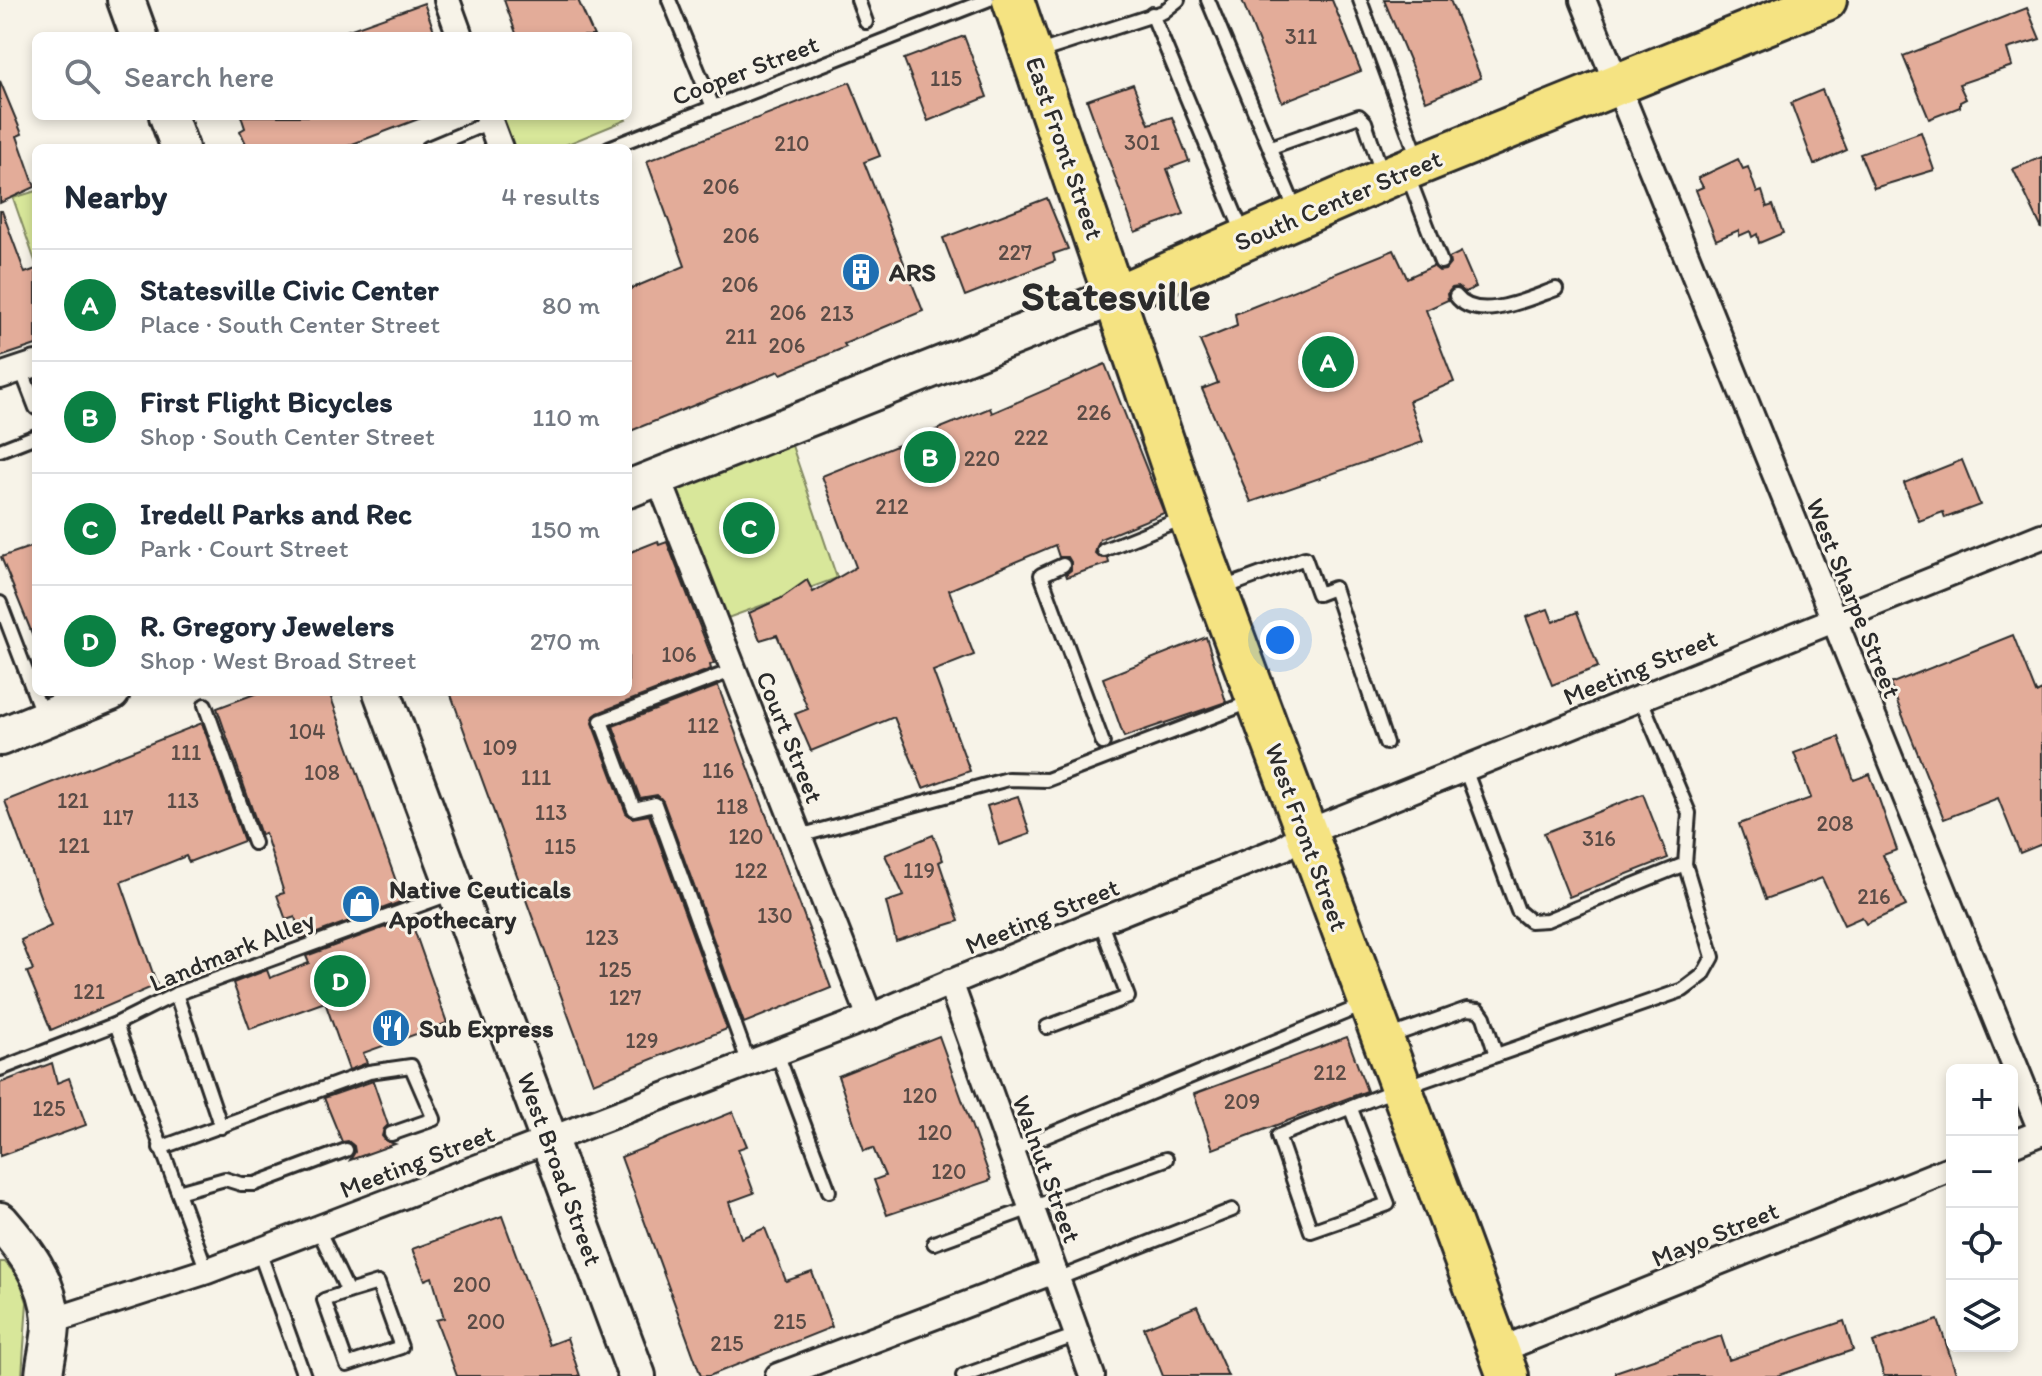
<!DOCTYPE html>
<html lang="en">
<head>
<meta charset="utf-8">
<style>
  :root { --surface:#fff; --page:#f6f6f7; --text:#1f2937; --muted:#747a83; --line:#e0e1e3; --accent:#0b8043 }
  body { margin:0; font-family:Itim,sans-serif; background:var(--page); color:var(--text) }
  .controls { position:absolute; right:24px; bottom:24px; display:grid; overflow:hidden; border-radius:12px; box-shadow:0 4px 12px #0003 }
  .controls button { width:72px; height:72px; display:grid; place-items:center; padding:0; border:0; border-bottom:2px solid var(--line); background:var(--surface); color:var(--text); font:40px sans-serif }
  .you { position:absolute; left:1280px; top:640px; width:28px; height:28px; margin:-20px; border:6px solid #fff; border-radius:50%; background:#1a73e8; box-shadow:0 0 0 12px #1a73e833 }
  .badge { display:grid; place-items:center; width:52px; height:52px; border-radius:50%; background:var(--accent); color:#fff; font-size:26px; font-weight:700 }
  .pin { position:absolute; translate:-50% -50%; border:4px solid #fff; box-shadow:0 2px 8px #0006 }
  .list { margin:0; padding:0; list-style:none }
  h2 { display:flex; justify-content:space-between; align-items:center; height:104px; margin:0; padding:0 32px; font-size:34px }
  h2 small { font-size:26px; font-weight:400; color:var(--muted) }
  .list li { display:grid; grid-template-columns:52px 1fr auto; gap:24px; align-items:center; box-sizing:border-box; height:112px; padding:0 32px; border-top:2px solid var(--line) }
  .list b { display:block; font-size:30px; white-space:nowrap }
  .list p { margin:0; font-size:26px; white-space:nowrap; color:var(--muted) }
  .list em { font-size:26px; font-style:normal; color:var(--muted) }
  .icon { flex:none; width:44px; height:44px; fill:none; stroke:currentColor; stroke-width:2; stroke-linecap:round; stroke-linejoin:round }
  .map { position:relative; flex:none; width:2042px; height:1376px; overflow:hidden }
  .search { position:absolute; background:var(--surface); box-shadow:0 4px 12px #0003; left:32px; top:32px; width:600px; height:88px; display:flex; align-items:center; gap:20px; box-sizing:border-box; padding:0 28px; border-radius:12px; color:var(--muted); font-size:30px }
  .panel { position:absolute; background:var(--surface); box-shadow:0 4px 12px #0003; left:32px; top:144px; width:600px; height:552px; border-radius:12px }
  .map>svg:first-child { display:block }
  .green { fill:#d8e79a; stroke:#828962; stroke-width:2 }
  .building { fill:#e3ac99; stroke:#2b2b2b; stroke-width:2 }
  .lines { fill:none; stroke-linecap:round; stroke-linejoin:round }
  .lane-casing { stroke:#2b2b2b; stroke-width:18 }
  .street-casing { stroke:#2b2b2b; stroke-width:30 }
  .secondary-casing { stroke:#2b2b2b; stroke-width:42 }
  .primary-casing { stroke:#2b2b2b; stroke-width:46 }
  .lane { stroke:#f7f3e8; stroke-width:12 }
  .street { stroke:#f7f3e8; stroke-width:24 }
  .secondary { stroke:#f7f3e8; stroke-width:36 }
  .primary { stroke:#f5e382; stroke-width:40 }
  .labels { text-anchor:middle; stroke-width:6; stroke-linejoin:round; paint-order:stroke }
  .number-label { font-size:22px; fill:#594b46 }
  .street-label { font-size:26px; fill:#2b2b2b; stroke:#f7f3e8 }
  .poi-label { font-size:26px; font-weight:bold; fill:#2b2b2b; stroke:#f7f3e8; text-anchor:start }
  .town-label { font-size:42px; font-weight:bold; fill:#2b2b2b; stroke:#f7f3e8 }
</style>
</head>
<body>
<div class="map">
<svg width="2042" height="1376" viewBox="0 0 2042 1376">
  <rect width="100%" height="100%" fill="#f7f3e8"/>
  <filter id="ink" filterUnits="userSpaceOnUse"><feTurbulence type="fractalNoise" baseFrequency=".0125" numOctaves="2"/><feDisplacementMap in="SourceGraphic" scale="16" xChannelSelector="R" yChannelSelector="G"/><feConvolveMatrix kernelMatrix="1 2 1 2 8 2 1 2 1" color-interpolation-filters="sRGB"/></filter>
  <g filter="url(#ink)">
    <g class="green">
      <polygon points="488,116 624,116 626,120 558,148 500,148"/>
      <polygon points="36,191 36,264 13,198"/>
      <polygon points="785,425 837,578 714,623 658,477"/>
      <polygon points="0,1262 5,1262 19,1278 27,1302 22,1376 0,1376"/>
    </g>
    <g class="building">
      <polygon points="504,0 578,0 594,36 517,36"/>
      <polygon points="1242,0 1332,0 1361,71 1282,102"/>
      <polygon points="1384,0 1450,0 1481,78 1426,101"/>
      <polygon points="424,3 436,36 341,36 340,33"/>
      <polygon points="2027,8 2040,39 2007,49 2012,66 1959,84 1966,99 1960,102 1960,107 1929,119 1903,56"/>
      <polygon points="964,36 987,97 928,121 904,59"/>
      <polygon points="0,81 22,134 17,136 35,187 0,203"/>
      <polygon points="850,82 880,156 864,162 923,311 844,344 846,347 781,374 779,371 628,432 628,290 685,266 647,161"/>
      <polygon points="1133,84 1149,124 1172,117 1189,161 1167,169 1184,214 1135,232 1087,100"/>
      <polygon points="1822,90 1847,150 1814,165 1791,103"/>
      <polygon points="241,116 421,116 421,118 342,148 248,148 240,131 245,128"/>
      <polygon points="1921,132 1934,170 1874,188 1860,154"/>
      <polygon points="2042,157 2042,229 2013,169"/>
      <polygon points="1738,159 1743,169 1748,167 1757,193 1762,191 1767,207 1773,205 1783,233 1759,243 1757,234 1752,237 1750,231 1739,236 1739,230 1716,240 1696,190 1703,187 1698,178"/>
      <polygon points="1047,198 1068,249 1053,254 1055,261 965,296 943,238"/>
      <polygon points="0,211 2,211 25,273 36,269 36,345 0,357"/>
      <polygon points="1394,250 1407,278 1433,266 1439,271 1445,270 1450,264 1449,258 1461,252 1476,287 1465,292 1458,287 1452,288 1447,294 1448,300 1426,310 1454,382 1409,401 1423,442 1251,502 1202,389 1218,383 1200,341 1237,326 1235,314"/>
      <polygon points="1105,364 1164,513 1100,539 1095,553 1099,557 1108,558 1109,563 1067,577 1066,574 1071,570 1071,562 1068,557 1059,557 1055,545 949,590 974,655 933,671 970,771 923,788 894,717 811,751 795,714 808,709 777,635 760,640 749,613 780,599 807,580 813,592 856,567 822,476 990,408 992,413"/>
      <polygon points="1962,460 1980,505 1945,518 1943,512 1919,521 1904,483"/>
      <polygon points="658,541 659,545 667,542 714,663 710,665 711,669 598,713 594,716 592,723 626,813 632,818 649,815 727,1029 593,1083 450,692 628,692 628,553"/>
      <polygon points="36,545 36,641 35,641 1,557"/>
      <polygon points="1548,609 1553,622 1577,612 1598,667 1552,685 1526,617"/>
      <polygon points="2013,635 2036,693 2042,690 2042,844 2020,853 1998,798 1944,819 1890,684"/>
      <polygon points="1206,637 1226,702 1124,737 1103,678"/>
      <polygon points="718,686 831,988 744,1023 663,801 657,795 640,798 613,726"/>
      <polygon points="260,692 329,692 403,901 301,939 295,917 286,920 277,895 284,893 265,833 261,835 217,708"/>
      <polygon points="202,723 244,841 189,862 186,856 121,882 157,985 51,1030 27,972 33,970 21,940 51,926 5,801"/>
      <polygon points="1839,737 1854,780 1870,774 1897,850 1883,855 1906,906 1866,924 1862,917 1844,925 1822,878 1766,899 1739,824 1811,798 1794,753"/>
      <polygon points="1643,794 1668,858 1569,897 1544,833"/>
      <polygon points="1018,796 1030,834 999,845 987,806"/>
      <polygon points="933,835 943,860 939,862 959,921 896,941 886,902 904,896 885,855"/>
      <polygon points="410,918 447,1023 363,1053 367,1063 349,1070 325,1002 250,1029 233,983 267,970 270,978 309,963 306,956"/>
      <polygon points="939,1036 991,1180 887,1215 874,1180 885,1176 873,1148 864,1151 838,1076"/>
      <polygon points="1347,1037 1367,1091 1213,1149 1194,1094"/>
      <polygon points="52,1063 57,1083 69,1078 86,1125 0,1156 0,1083"/>
      <polygon points="373,1081 388,1125 384,1129 382,1136 386,1141 395,1144 350,1160 355,1152 354,1146 348,1141 342,1142 324,1098"/>
      <polygon points="733,1112 747,1146 738,1149 754,1193 729,1202 741,1238 765,1228 786,1281 812,1272 832,1327 709,1376 701,1376 621,1157"/>
      <polygon points="502,1216 549,1345 567,1338 580,1376 457,1376 436,1320 444,1318 432,1277 425,1280 412,1249"/>
      <polygon points="1197,1306 1228,1376 1163,1376 1144,1328"/>
      <polygon points="1938,1320 1957,1376 1884,1376 1873,1342"/>
      <polygon points="1844,1321 1853,1350 1777,1376 1615,1376 1615,1372 1721,1336 1729,1360"/>
    </g>
    <g class="lines">
      <defs>
        <g id="lane">
          <polyline points="669,0 713,107"/>
          <polyline points="858,0 866,22"/>
          <polyline points="1208,0 1296,211"/>
          <polyline points="1360,0 1418,158"/>
          <polyline points="1152,14 1243,233"/>
          <polyline points="1036,53 1163,12 1178,0"/>
          <polyline points="1271,147 1359,116 1365,122 1383,176"/>
          <polyline points="428,148 490,122"/>
          <polyline points="609,148 987,0"/>
          <polyline points="1408,176 1441,262"/>
          <path d="M1456,296C1477,324 1530,298 1556,289"/>
          <polyline points="21,369 36,408"/>
          <polyline points="0,450 36,436"/>
          <polyline points="1104,550 1186,517"/>
          <polyline points="1063,565 1041,575 1103,743"/>
          <polyline points="1223,588 1305,558 1318,594 1334,588 1386,743"/>
          <polyline points="0,603 43,716"/>
          <polyline points="734,670 601,721 634,809 655,804 749,1064"/>
          <polyline points="205,705 254,843"/>
          <polyline points="1465,769 1518,911 1530,921 1547,920 1685,864"/>
          <polyline points="799,836 1008,779 1047,780 1253,701"/>
          <polyline points="176,994 221,1127"/>
          <polyline points="116,1024 207,1271"/>
          <polyline points="1047,1027 1128,997 1101,923"/>
          <polyline points="1388,1037 1467,1009 1479,1010 1484,1017 1496,1055"/>
          <polyline points="777,1053 829,1191"/>
          <polyline points="0,1069 116,1024 176,994 455,892"/>
          <polyline points="1351,1109 1388,1204 1311,1231 1278,1136 1382,1095 1683,990 1703,975 1713,957 1685,864 1689,813 1640,697"/>
          <polyline points="160,1148 369,1072 411,1066 434,1119 391,1134"/>
          <polyline points="1010,1151 1366,1004"/>
          <polyline points="178,1192 225,1179 241,1184 255,1184 346,1150"/>
          <polyline points="318,1229 348,1292 324,1300 347,1365 401,1347 378,1283 348,1292"/>
          <polyline points="934,1243 1166,1159"/>
          <polyline points="259,1251 304,1376"/>
          <polyline points="1057,1279 1232,1210"/>
          <polyline points="963,1376 1077,1335"/>
        </g>
        <g id="street">
          <polyline points="447,0 460,36"/>
          <polyline points="1583,0 2042,1133"/>
          <polyline points="488,116 500,148"/>
          <polyline points="0,376 36,364"/>
          <polyline points="658,477 870,1017"/>
          <polyline points="950,982 1092,1376"/>
          <polyline points="2012,1144 2042,1132"/>
          <path d="M52,1321L207,1271L870,1017C1006,957 1145,904 1283,848L1305,833L2042,536"/>
          <polyline points="1498,1351 1952,1168"/>
          <polyline points="778,1376 1054,1271"/>
        </g>
        <g id="secondary">
          <polyline points="126,0 139,36"/>
          <polyline points="168,116 180,148"/>
          <polyline points="628,489 1116,296"/>
          <polyline points="382,692 637,1376"/>
          <polyline points="0,737 111,692"/>
          <path d="M0,1221C25,1250 49,1280 51,1320C52,1338 45,1358 44,1376"/>
        </g>
        <g id="primary">
          <polyline points="1013,0 1189,516 1508,1376"/>
          <polyline points="1116,296 1393,175 1826,0"/>
        </g>
      </defs>
      <use href="#lane" class="lane-casing"/>
      <use href="#street" class="street-casing"/>
      <use href="#secondary" class="secondary-casing"/>
      <use href="#primary" class="primary-casing"/>
      <use href="#lane" class="lane"/>
      <use href="#street" class="street"/>
      <use href="#secondary" class="secondary"/>
      <use href="#primary" class="primary"/>
    </g>
  </g>
  <defs>
    <symbol id="building-disc" viewBox="-11 -11 22 22"><circle r="9.5" fill="#1f6fb2" stroke="#f7f3e8"/><path d="M-4-6H4V6H1V3H-1V6H-4ZM-2.5-4.3h1.7v1.8h-1.7ZM.8-4.3h1.7v1.8H.8ZM-2.5-1h1.7V.8h-1.7ZM.8-1h1.7V.8H.8Z" fill="#fff"/></symbol>
    <symbol id="shop-disc" viewBox="-11 -11 22 22"><circle r="9.5" fill="#1f6fb2" stroke="#f7f3e8"/><path d="M-5-2.5h2.3a2.7 3.5 0 0 1 5.4 0H5L5.5 6h-11ZM-1.5-2.5h3a1.5 2.3 0 0 0-3 0Z" fill="#fff"/></symbol>
    <symbol id="restaurant-disc" viewBox="-11 -11 22 22"><circle r="9.5" fill="#1f6fb2" stroke="#f7f3e8"/><path d="M-5-6h1v4h1v-4h1v4h1v-4h1v5L-1.5 .5V6h-2V.5L-5-1ZM5-6V6H3V1.5H1.5Q1.5-4 5-6Z" fill="#fff"/></symbol>
  </defs>
  <g fill-rule="evenodd">
    <use href="#building-disc" x="839" y="250" width="44" height="44"/>
    <use href="#shop-disc" x="339" y="882" width="44" height="44"/>
    <use href="#restaurant-disc" x="369" y="1006" width="44" height="44"/>
  </g>
  <g class="labels">
    <g class="number-label">
      <text x="1301" y="44">311</text>
      <text x="946" y="86">115</text>
      <text x="1142" y="150">301</text>
      <text x="792" y="151">210</text>
      <text x="721" y="194">206</text>
      <text x="741" y="243">206</text>
      <text x="1015" y="260">227</text>
      <text x="740" y="292">206</text>
      <text x="788" y="320">206</text>
      <text x="837" y="321">213</text>
      <text x="741" y="344">211</text>
      <text x="787" y="353">206</text>
      <text x="1094" y="420">226</text>
      <text x="1031" y="445">222</text>
      <text x="982" y="466">220</text>
      <text x="892" y="514">212</text>
      <text x="679" y="662">106</text>
      <text x="703" y="733">112</text>
      <text x="307" y="739">104</text>
      <text x="500" y="755">109</text>
      <text x="186" y="760">111</text>
      <text x="718" y="778">116</text>
      <text x="322" y="780">108</text>
      <text x="536" y="785">111</text>
      <text x="73" y="808">121</text>
      <text x="183" y="808">113</text>
      <text x="732" y="814">118</text>
      <text x="551" y="820">113</text>
      <text x="118" y="825">117</text>
      <text x="1835" y="831">208</text>
      <text x="746" y="844">120</text>
      <text x="1599" y="846">316</text>
      <text x="74" y="853">121</text>
      <text x="560" y="854">115</text>
      <text x="751" y="878">122</text>
      <text x="919" y="878">119</text>
      <text x="1874" y="904">216</text>
      <text x="775" y="923">130</text>
      <text x="602" y="945">123</text>
      <text x="615" y="977">125</text>
      <text x="89" y="999">121</text>
      <text x="625" y="1005">127</text>
      <text x="642" y="1048">129</text>
      <text x="1330" y="1080">212</text>
      <text x="920" y="1103">120</text>
      <text x="1242" y="1109">209</text>
      <text x="49" y="1116">125</text>
      <text x="935" y="1140">120</text>
      <text x="949" y="1179">120</text>
      <text x="472" y="1292">200</text>
      <text x="486" y="1329">200</text>
      <text x="790" y="1329">215</text>
      <text x="727" y="1351">215</text>
    </g>
    <g class="street-label">
      <text transform="translate(745 70) rotate(-21)" y="9">Cooper Street</text>
      <text transform="translate(1065 148) rotate(71)" y="9">East Front Street</text>
      <text transform="translate(1338 200) rotate(-23)" y="9">South Center Street</text>
      <text transform="translate(1854 598) rotate(68)" y="9">West Sharpe Street</text>
      <text transform="translate(1640 667) rotate(-22)" y="9">Meeting Street</text>
      <text transform="translate(790 737) rotate(68)" y="9">Court Street</text>
      <text transform="translate(1307 837) rotate(70)" y="9">West Front Street</text>
      <text transform="translate(1042 916) rotate(-22)" y="9">Meeting Street</text>
      <text transform="translate(232 951) rotate(-22)" y="9">Landmark Alley</text>
      <text transform="translate(417 1161) rotate(-21)" y="9">Meeting Street</text>
      <text transform="translate(560 1169) rotate(70)" y="9">West Broad Street</text>
      <text transform="translate(1047 1169) rotate(70)" y="9">Walnut Street</text>
      <text transform="translate(1715 1234) rotate(-22)" y="9">Mayo Street</text>
    </g>
    <g class="poi-label">
      <text x="889" y="281">ARS</text>
      <text x="389" y="898">Native Ceuticals<tspan x="389" dy="30">Apothecary</tspan></text>
      <text x="419" y="1037">Sub Express</text>
    </g>
    <g class="town-label">
      <text x="1116" y="310">Statesville</text>
    </g>
  </g>
</svg>
<div class="controls">
<button>+</button>
<button>−</button>
<button><svg class="icon" aria-label="locate" viewBox="0 0 24 24"><circle cx="12" cy="12" r="6"/><path d="M12 2v4M12 18v4M2 12h4M18 12h4"/></svg></button>
<button><svg class="icon" aria-label="layers" viewBox="0 0 24 24"><path d="M12 4l9 5-9 5-9-5zM3 14l9 5 9-5"/></svg></button>
</div>
<div class="you"></div>
<div class="pin badge" style="left:1328px;top:362px">A</div>
<div class="pin badge" style="left:930px;top:457px">B</div>
<div class="pin badge" style="left:749px;top:528px">C</div>
<div class="pin badge" style="left:340px;top:981px">D</div>
<div class="search"><svg class="icon" aria-label="search" viewBox="0 0 24 24"><circle cx="10" cy="10" r="6"/><path d="M15 15l6 6"/></svg>Search here</div>
<section class="panel">
<h2>Nearby<small>4 results</small></h2>
<ul class="list">
<li><span class="badge">A</span><div><b>Statesville Civic Center</b><p>Place · South Center Street</p></div><em>80 m</em></li>
<li><span class="badge">B</span><div><b>First Flight Bicycles</b><p>Shop · South Center Street</p></div><em>110 m</em></li>
<li><span class="badge">C</span><div><b>Iredell Parks and Rec</b><p>Park · Court Street</p></div><em>150 m</em></li>
<li><span class="badge">D</span><div><b>R. Gregory Jewelers</b><p>Shop · West Broad Street</p></div><em>270 m</em></li>
</ul>
</section>
</div>
</body>
</html>
